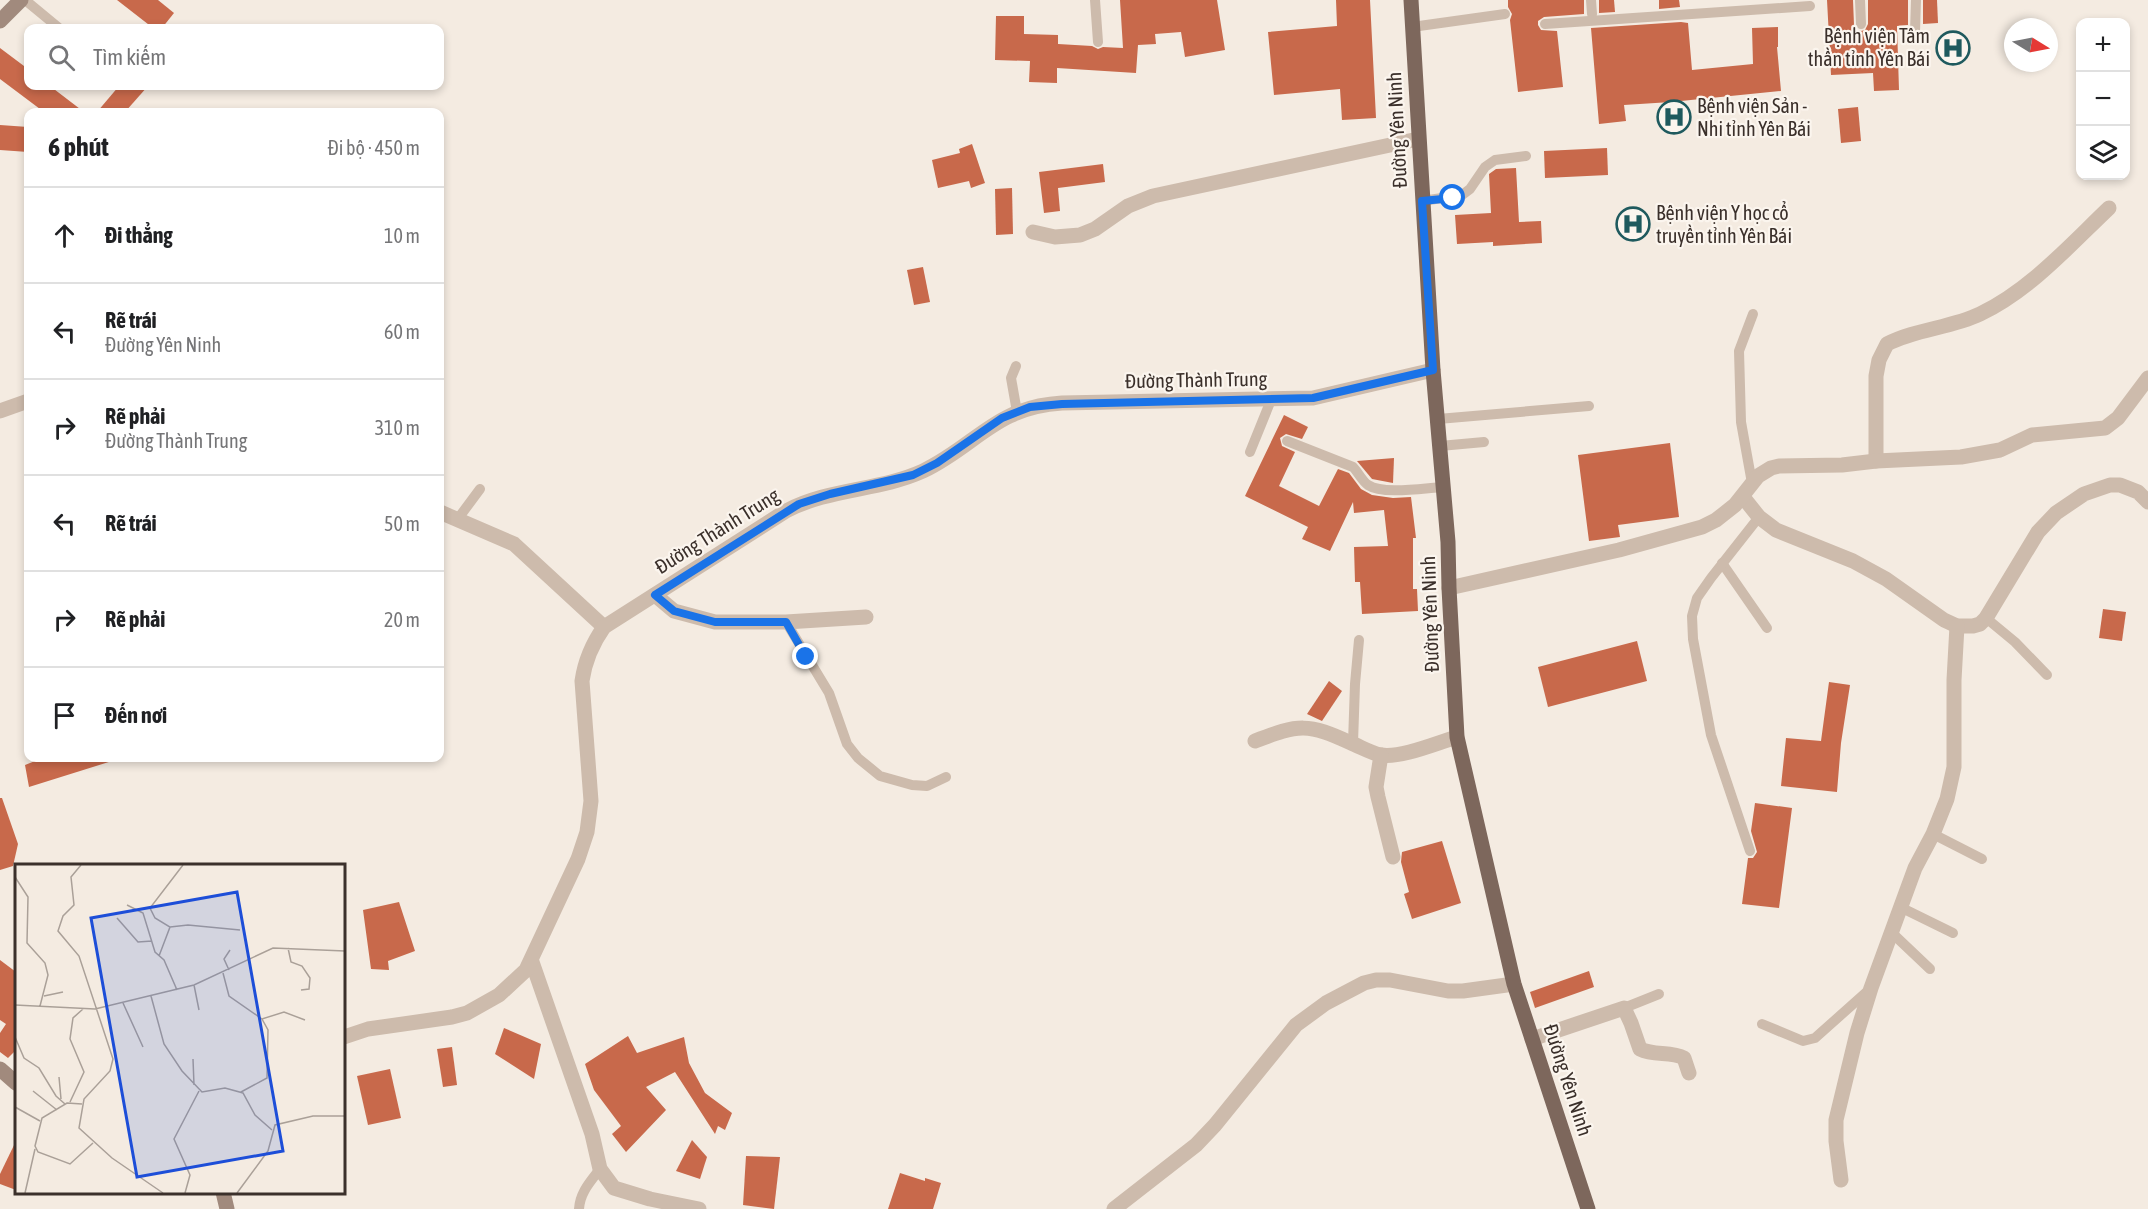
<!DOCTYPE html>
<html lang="vi">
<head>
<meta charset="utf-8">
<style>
  :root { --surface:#fff; --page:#f2f2f2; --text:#202124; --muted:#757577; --line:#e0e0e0 }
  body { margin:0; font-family:"Asap Condensed",sans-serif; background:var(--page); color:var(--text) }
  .controls { position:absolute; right:18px; top:18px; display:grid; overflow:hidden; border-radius:12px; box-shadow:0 3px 9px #0003 }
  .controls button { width:54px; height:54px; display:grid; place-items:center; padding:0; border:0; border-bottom:2px solid var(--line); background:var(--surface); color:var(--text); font:30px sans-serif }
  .compass { position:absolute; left:2004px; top:18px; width:54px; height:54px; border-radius:50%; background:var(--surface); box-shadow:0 3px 9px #0003; rotate:100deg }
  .stop { position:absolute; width:18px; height:18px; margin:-14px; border:4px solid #1a73e8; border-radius:50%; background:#fff }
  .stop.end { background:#1a73e8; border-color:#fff; box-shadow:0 2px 6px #0008 }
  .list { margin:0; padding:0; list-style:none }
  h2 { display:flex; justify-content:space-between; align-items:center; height:78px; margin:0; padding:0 24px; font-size:26px }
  h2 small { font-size:20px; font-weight:400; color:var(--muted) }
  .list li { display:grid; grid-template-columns:39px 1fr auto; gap:18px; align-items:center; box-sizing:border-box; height:96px; padding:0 24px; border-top:2px solid var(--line) }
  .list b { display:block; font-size:22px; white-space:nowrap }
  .list p { margin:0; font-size:20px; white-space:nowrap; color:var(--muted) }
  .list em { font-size:20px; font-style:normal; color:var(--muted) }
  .icon { flex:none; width:33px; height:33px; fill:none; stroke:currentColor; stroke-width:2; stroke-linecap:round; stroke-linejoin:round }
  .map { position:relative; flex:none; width:2148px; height:1209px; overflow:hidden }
  .search { position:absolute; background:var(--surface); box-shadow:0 3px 9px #0003; left:24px; top:24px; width:420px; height:66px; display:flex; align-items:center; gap:15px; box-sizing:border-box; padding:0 21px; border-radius:12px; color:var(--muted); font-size:22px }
  .panel { position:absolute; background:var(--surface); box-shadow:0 3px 9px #0003; left:24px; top:108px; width:420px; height:654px; border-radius:12px }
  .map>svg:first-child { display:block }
  .building { fill:#c8694b }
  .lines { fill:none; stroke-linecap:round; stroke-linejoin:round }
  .lane { stroke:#cdbbac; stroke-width:10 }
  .street { stroke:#cdbbac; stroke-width:15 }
  .secondary { stroke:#a18a7d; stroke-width:15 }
  .primary { stroke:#7d675c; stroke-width:15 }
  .route { stroke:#1a73e8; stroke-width:8 }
  .labels { text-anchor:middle; stroke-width:4.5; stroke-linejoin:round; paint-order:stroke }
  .poi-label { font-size:20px; fill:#3b302b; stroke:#fbf5ee; text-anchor:start }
  .street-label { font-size:20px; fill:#3b302b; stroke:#fbf5ee }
  .inset-road { fill:none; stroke:#aaa098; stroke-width:1.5 }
  .view { fill:#1d4ed8; fill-opacity:0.15; stroke:#1d4ed8; stroke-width:3 }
  .inset-edge { fill:none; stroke:#3b302b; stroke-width:3 }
</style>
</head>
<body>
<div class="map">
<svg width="2148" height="1209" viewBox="0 0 2148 1209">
  <rect width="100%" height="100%" fill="#f4ebe1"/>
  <g class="building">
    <polygon points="117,0 158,0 174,13 162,28 153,28"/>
    <polygon points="1120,0 1217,0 1225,50 1185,57 1181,32 1155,34 1156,44 1138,45 1136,73 1057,68 1057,83 1029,82 1030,61 995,60 996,16 1024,16 1024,34 1058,35 1058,44 1092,46 1098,49 1103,47 1123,48"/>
    <polygon points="1336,0 1370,0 1376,118 1342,120 1340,89 1274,95 1268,32 1337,26"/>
    <polygon points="1508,0 1584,0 1584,14 1544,17 1538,21 1538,25 1541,30 1557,31 1563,87 1518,92 1510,20 1512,14 1508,7"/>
    <polygon points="1599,0 1614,0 1615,12 1599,13"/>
    <polygon points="1659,0 1679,0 1680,7 1659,9"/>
    <polygon points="1827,0 1853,0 1854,25 1857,30 1861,31 1865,30 1868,24 1868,0 1908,0 1908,25 1897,26 1899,90 1874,91 1873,73 1831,75"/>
    <polygon points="1923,0 1937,0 1938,23 1923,24"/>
    <polygon points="1681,22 1688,23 1692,70 1753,64 1752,28 1778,27 1778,47 1777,47 1781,91 1671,102 1624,105 1626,121 1599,124 1591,28"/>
    <polygon points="0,48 28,69 28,86 50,86 84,112 44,112 0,79"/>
    <polygon points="119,86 148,86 125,112 97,112"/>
    <polygon points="1858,107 1861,141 1841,143 1838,109"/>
    <polygon points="0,125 28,127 28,152 0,150"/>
    <polygon points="972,144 985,183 971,188 969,181 938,188 932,160 960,153 959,149"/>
    <polygon points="1607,148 1608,175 1545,178 1544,151"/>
    <polygon points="1103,164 1105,182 1058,188 1060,211 1044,213 1039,172"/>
    <polygon points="1516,168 1519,222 1541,221 1542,243 1493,246 1493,242 1457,244 1455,215 1491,213 1489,174 1496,169"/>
    <polygon points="1012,188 1013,234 996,235 995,189"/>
    <polygon points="923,267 930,302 914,305 907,270"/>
    <polygon points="1284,415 1308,427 1302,439 1286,434 1280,438 1282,446 1295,452 1279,486 1319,506 1338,469 1349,473 1361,489 1372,495 1393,498 1411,497 1416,538 1413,538 1413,589 1417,589 1418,611 1362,614 1360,582 1355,582 1354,547 1388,546 1384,510 1354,513 1353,502 1330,551 1302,539 1308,527 1245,496"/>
    <polygon points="1670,443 1679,517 1618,525 1620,537 1589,541 1578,455"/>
    <polygon points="1394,458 1393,483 1372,479 1357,461"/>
    <polygon points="2103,609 2126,612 2122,641 2099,638"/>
    <polygon points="1637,641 1647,681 1548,707 1538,667"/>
    <polygon points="1329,681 1342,691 1322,721 1307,714"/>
    <polygon points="1829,682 1850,685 1841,743 1837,792 1781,786 1786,738 1821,741"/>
    <polygon points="34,758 111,758 112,761 29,787 25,765 35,761"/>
    <polygon points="0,798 2,798 18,844 13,866 0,870"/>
    <polygon points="1755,803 1792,808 1779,908 1742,904 1748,858 1753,858 1757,852 1751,831"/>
    <polygon points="1442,841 1461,903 1412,919 1404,894 1409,892 1401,862 1402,852"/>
    <polygon points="399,902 415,951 388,961 389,970 371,969 363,910"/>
    <polygon points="0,960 16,972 16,1002 14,1005 16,1010 16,1050 8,1058 0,1052 0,1033 6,1024 0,1020"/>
    <polygon points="1589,971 1594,987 1535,1008 1530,992"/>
    <polygon points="504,1028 541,1044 534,1079 495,1054"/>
    <polygon points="628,1036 637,1053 684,1037 689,1063 705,1093 732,1113 725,1130 718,1126 715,1134 675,1072 646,1087 666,1110 626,1152 612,1134 621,1126 594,1090 585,1064"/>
    <polygon points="452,1047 457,1085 443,1087 437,1049"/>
    <polygon points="390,1069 401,1118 368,1125 357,1076"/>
    <polygon points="692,1140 707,1157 700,1179 676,1171"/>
    <polygon points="16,1141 16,1190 0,1184 0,1174"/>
    <polygon points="746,1156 780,1157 774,1209 743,1205"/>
    <polygon points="900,1173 925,1181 925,1178 941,1183 933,1209 888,1209"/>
  </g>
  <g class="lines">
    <g class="lane">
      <polyline points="25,0 59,28"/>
      <polyline points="1095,0 1098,42"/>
      <polyline points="1591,0 1592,14"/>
      <polyline points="1860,0 1861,24"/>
      <polyline points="1545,24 1810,6"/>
      <polyline points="1412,27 1505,14"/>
      <polyline points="1915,32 1916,0"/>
      <polyline points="1422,201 1462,195 1470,189 1485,167 1495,160 1526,156"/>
      <polyline points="1016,366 1011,378 1017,412"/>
      <polyline points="1438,419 1589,406"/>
      <path d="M1287,441L1353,467C1358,472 1362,481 1368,485C1383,495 1424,488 1444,487"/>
      <polyline points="1440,446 1484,442"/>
      <polyline points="1250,452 1271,400"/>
      <polyline points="1752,483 1741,422 1739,351 1753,314"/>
      <polyline points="457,520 480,489"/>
      <polyline points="1722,563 1767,628"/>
      <polyline points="1986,618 2015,642 2047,675"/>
      <polyline points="786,622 829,693 847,744 858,758 880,776 912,785 927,786 946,777"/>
      <polyline points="1353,743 1355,684 1359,640"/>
      <polyline points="1933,834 1982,859"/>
      <polyline points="1750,851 1711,735 1693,639 1692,616 1697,598 1711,578 1759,517"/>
      <polyline points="1900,907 1953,933"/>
      <polyline points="1891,932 1930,969"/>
      <polyline points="1624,1008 1659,994"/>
      <polyline points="1762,1024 1803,1041 1815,1038 1870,989"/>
      <path d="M579,1209C580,1192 591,1181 600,1169"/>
    </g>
    <g class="street">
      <polyline points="1033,232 1055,237 1080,235 1095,229 1128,206 1153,196 1418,139"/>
      <polyline points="0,411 28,401"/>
      <path d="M1876,461V376L1879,360L1887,344C1916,329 1951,328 1980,314C2030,290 2069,246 2109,208"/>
      <polyline points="1743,497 1759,517 1776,530 1853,561 1886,579 1944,620 1957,626 1973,626 1980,624 1986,618 2038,532 2056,513 2084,494 2110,485 2120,485 2138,492 2148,502"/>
      <polyline points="440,512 514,544 604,627"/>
      <polyline points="1449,588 1619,550 1702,527 1716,520 1735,505 1758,476 1771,468 1779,466 1842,465 1876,461 1961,457 2000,450 2032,435 2105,428 2118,418 2148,378"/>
      <polyline points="655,595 674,611 715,622 786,622 866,617"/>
      <path d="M1255,741C1299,724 1308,723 1351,743C1361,747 1371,753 1381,755C1402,758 1436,743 1457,737"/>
      <polyline points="1381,755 1376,787 1378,797 1393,857"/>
      <polyline points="532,962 592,1134 600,1169 614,1188 650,1199 699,1209"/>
      <path d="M344,1037L368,1029L452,1017L467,1013L499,995L526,970L578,859L587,832L591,801L582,681C585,660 592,644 604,627L786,511C829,488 879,491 923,471C977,445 995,407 1062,403L1313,398L1433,370"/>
      <path d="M1532,1039L1624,1008L1631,1023L1640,1049C1654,1056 1671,1051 1684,1058L1689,1073"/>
      <polyline points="1841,1180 1836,1141 1836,1120 1857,1033 1871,988 1915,868 1933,834 1947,799 1954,767 1954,680 1957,626"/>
      <polyline points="1114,1209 1196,1145 1215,1125 1296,1025 1326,1003 1364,983 1376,980 1390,980 1448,991 1463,991 1514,984"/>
    </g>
    <g class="secondary">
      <polyline points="0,21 21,0"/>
      <polyline points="0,1069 16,1083"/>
      <polyline points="223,1192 227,1209"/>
    </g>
    <polyline class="primary" points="1411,0 1433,370 1448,542 1449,588 1457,737 1514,984 1588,1209"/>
  </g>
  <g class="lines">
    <polyline class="route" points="806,657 786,622 715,622 674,611 655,595 799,504 830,494 913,475 937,463 1002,418 1030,407 1062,404 1313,398 1433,370 1422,201 1453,198"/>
  </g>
  <defs>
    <symbol id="hospital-ring" viewBox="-11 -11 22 22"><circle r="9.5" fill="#fbf5ee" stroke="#1f5a5e" stroke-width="1.5"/><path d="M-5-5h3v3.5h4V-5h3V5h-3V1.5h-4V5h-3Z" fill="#1f5a5e"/></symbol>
  </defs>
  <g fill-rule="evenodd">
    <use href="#hospital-ring" x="1934" y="29" width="38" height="38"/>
    <use href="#hospital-ring" x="1655" y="98" width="38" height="38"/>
    <use href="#hospital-ring" x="1614" y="205" width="38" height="38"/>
  </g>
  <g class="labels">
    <g class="poi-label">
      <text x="1930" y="43" text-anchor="end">Bệnh viện Tâm<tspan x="1930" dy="23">thần tỉnh Yên Bái</tspan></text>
      <text x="1697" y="113">Bệnh viện Sản -<tspan x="1697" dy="23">Nhi tỉnh Yên Bái</tspan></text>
      <text x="1656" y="220">Bệnh viện Y học cổ<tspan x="1656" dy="23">truyền tỉnh Yên Bái</tspan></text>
    </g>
    <g class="street-label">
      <text transform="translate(1397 130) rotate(-93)" y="7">Đường Yên Ninh</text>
      <text transform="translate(1196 380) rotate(-1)" y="7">Đường Thành Trung</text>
      <text transform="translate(717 531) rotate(-32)" y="7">Đường Thành Trung</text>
      <text transform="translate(1430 614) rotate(-92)" y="7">Đường Yên Ninh</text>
      <text transform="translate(1568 1080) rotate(72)" y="7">Đường Yên Ninh</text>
    </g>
  </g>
  <g transform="translate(15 864)">
    <rect width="330" height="330" fill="#f4ebe1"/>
    <path class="inset-road" d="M66,1L56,13L59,41L48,52L43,67L64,92L98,195L95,207L69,235L64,264L97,294L148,329M0,13L13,33L12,79L30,99L33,111L25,142M112,41L128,49L140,88L149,96L162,126M102,54L123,78L137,77M155,63L173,61L225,66M273,84L276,98L287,102L295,114L294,125L286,126M144,92L155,63L140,54L135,44L168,1M214,106L209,95L215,86M208,109L214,132L247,155L269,148L290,156M179,121L184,146M29,132L48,128M136,132L149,180L167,207L187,228L210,224L228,229L240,251L257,266M108,139L128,183M0,141L80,145L179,121L258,84L330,87M0,173L9,194L24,204L41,232L50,240M178,195L179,221M44,213L46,235M18,227L42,246M226,228L252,214L253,166L247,155M55,238L69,208L55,175L58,154L68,145M67,240L52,239L27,254L20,282L23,288L55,300L78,279M0,243L25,257M10,329L20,285M170,329L175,311L159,275L184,227M222,329L253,287L260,261L298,252H330"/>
    <path class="view" d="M222,28L268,287L122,313L76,54Z"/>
    <rect width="330" height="330" class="inset-edge"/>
  </g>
</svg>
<div class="controls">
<button>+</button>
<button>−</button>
<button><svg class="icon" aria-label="layers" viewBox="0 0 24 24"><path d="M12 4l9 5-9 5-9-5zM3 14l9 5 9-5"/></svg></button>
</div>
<svg class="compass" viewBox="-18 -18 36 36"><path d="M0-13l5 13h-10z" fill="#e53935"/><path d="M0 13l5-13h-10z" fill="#757577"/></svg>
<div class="stop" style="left:1453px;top:198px"></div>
<div class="stop end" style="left:806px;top:657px"></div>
<div class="search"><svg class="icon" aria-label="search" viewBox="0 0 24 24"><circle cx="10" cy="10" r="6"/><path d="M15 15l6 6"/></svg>Tìm kiếm</div>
<section class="panel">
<h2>6 phút<small>Đi bộ · 450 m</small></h2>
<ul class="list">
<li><svg class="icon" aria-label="ahead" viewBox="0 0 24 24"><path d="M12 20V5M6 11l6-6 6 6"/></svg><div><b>Đi thẳng</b></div><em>10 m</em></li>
<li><svg class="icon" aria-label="left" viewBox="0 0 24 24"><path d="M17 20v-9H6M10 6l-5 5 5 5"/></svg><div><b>Rẽ trái</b><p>Đường Yên Ninh</p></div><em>60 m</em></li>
<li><svg class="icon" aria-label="right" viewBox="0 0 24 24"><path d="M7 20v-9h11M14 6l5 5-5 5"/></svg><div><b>Rẽ phải</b><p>Đường Thành Trung</p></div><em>310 m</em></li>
<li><svg class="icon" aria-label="left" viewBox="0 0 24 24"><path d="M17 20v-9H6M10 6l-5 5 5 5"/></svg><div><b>Rẽ trái</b></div><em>50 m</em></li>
<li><svg class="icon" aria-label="right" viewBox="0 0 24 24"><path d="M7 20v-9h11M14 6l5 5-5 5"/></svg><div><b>Rẽ phải</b></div><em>20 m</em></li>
<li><svg class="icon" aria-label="arrive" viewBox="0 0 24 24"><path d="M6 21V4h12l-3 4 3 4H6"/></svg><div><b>Đến nơi</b></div></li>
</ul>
</section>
</div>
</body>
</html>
